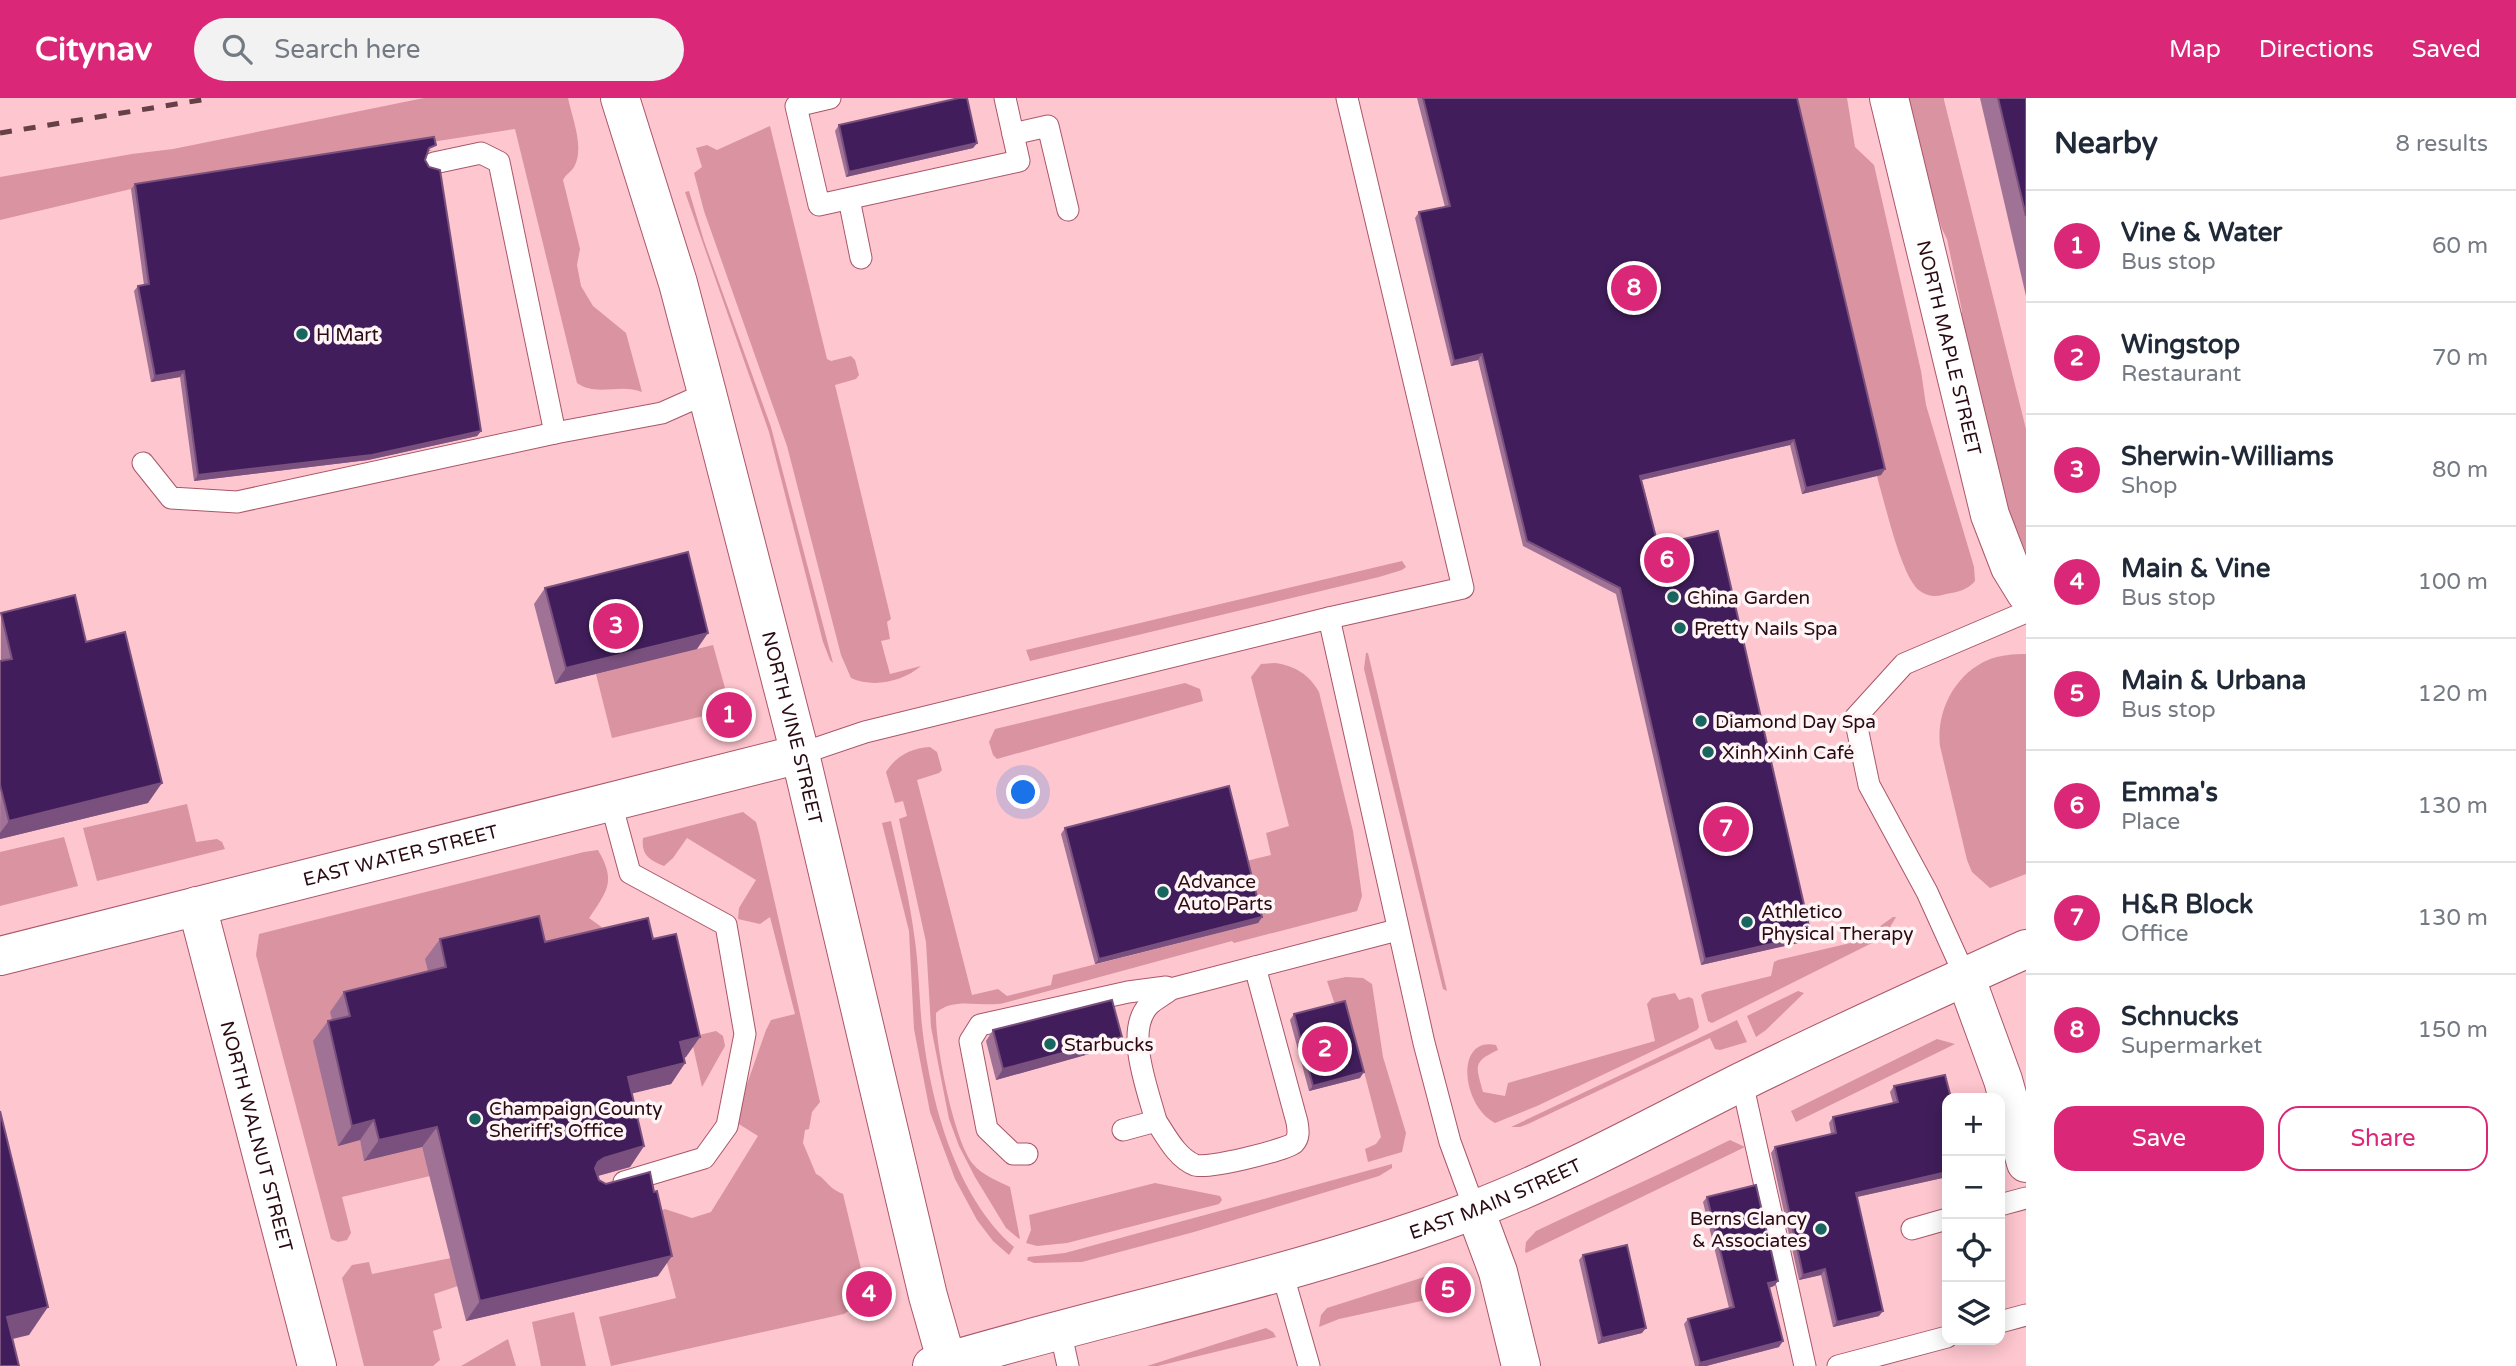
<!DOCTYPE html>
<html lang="en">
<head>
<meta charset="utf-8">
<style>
  :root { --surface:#fff; --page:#f2f2f3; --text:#1f2937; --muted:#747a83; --line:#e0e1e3; --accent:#db2777 }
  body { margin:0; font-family:"Varela Round",sans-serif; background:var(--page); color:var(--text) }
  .controls { position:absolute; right:21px; bottom:21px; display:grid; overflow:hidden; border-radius:14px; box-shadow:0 4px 18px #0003 }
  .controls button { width:63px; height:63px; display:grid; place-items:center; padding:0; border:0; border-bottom:2px solid var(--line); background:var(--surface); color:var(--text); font:35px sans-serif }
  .you { position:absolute; left:1024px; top:695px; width:24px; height:24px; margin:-18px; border:5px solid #fff; border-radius:50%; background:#1a73e8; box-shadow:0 0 0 10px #1a73e833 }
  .badge { display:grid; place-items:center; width:46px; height:46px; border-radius:50%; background:var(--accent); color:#fff; font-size:23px; font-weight:700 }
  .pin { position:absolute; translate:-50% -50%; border:4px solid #fff; box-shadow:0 2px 7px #0006 }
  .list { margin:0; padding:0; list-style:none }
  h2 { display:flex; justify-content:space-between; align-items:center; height:91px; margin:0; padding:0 28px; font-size:30px }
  h2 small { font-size:23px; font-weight:400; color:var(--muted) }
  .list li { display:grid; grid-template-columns:46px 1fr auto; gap:21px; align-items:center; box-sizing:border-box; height:112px; padding:0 28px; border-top:2px solid var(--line) }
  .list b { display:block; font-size:26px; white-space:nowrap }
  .list p { margin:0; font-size:23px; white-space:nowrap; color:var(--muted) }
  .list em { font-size:23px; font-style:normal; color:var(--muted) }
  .actions { display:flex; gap:14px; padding:21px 28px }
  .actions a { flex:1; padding:16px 0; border:2px solid var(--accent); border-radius:21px; text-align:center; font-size:24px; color:var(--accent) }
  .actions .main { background:var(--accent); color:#fff }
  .icon { flex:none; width:38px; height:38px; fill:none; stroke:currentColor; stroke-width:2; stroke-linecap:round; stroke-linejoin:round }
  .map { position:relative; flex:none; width:2026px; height:1268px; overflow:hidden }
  header { display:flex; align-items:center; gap:42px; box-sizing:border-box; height:98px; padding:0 35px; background:var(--accent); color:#fff }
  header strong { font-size:33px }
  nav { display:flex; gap:38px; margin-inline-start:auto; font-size:24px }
  .search { width:490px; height:63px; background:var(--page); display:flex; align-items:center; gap:18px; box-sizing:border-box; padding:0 24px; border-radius:38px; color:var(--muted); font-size:26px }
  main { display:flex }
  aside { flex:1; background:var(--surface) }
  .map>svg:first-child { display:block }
  .green { fill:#da93a0 }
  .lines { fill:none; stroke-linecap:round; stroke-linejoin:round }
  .service-casing { stroke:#a95769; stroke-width:23 }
  .minor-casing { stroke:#a95769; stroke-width:40 }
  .secondary-casing { stroke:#a95769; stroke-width:40 }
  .service { stroke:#fff; stroke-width:21 }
  .minor { stroke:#fff; stroke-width:38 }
  .secondary { stroke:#fff; stroke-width:38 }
  .rail { stroke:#663f47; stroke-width:5; stroke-dasharray:12 12; stroke-linecap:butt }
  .wall { fill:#a07295 }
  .shaded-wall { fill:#7a507e }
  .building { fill:#411e5b; stroke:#7a507e; stroke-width:2 }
  .poi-dot { fill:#196660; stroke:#fff5f6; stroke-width:2.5 }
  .labels { text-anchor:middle; stroke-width:7; stroke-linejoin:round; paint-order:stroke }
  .poi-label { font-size:19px; fill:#2b0b13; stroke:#fff5f6; text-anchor:start }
  .street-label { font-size:19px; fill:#2b0b13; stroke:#fff5f6 }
</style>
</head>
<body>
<header>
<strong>Citynav</strong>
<div class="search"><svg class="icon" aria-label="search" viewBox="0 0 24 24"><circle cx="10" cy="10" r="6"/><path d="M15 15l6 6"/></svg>Search here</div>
<nav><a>Map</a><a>Directions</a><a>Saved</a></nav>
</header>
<main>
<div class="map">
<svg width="2026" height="1268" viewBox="0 0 2026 1268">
  <rect width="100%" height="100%" fill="#fec6cf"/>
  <g class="green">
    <path d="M424,0H568C572,20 585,50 574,69C571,74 566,76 563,82L580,151L577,167L581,188L593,208L626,235L642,294C621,285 596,299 577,285L515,31L131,91L0,122V79L132,56L173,51Z"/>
    <path d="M1792,0H1847L1855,49L1874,67L1921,273L1926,307L1974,469L1975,483C1968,492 1957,494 1946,496C1937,499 1928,499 1920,493C1902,481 1886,409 1879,386L1877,378L1881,376Z"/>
    <polygon points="1907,0 1944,0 1944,2 2026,331 2026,458 2002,396 1960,218 1962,213 1947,141 1942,131 1919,51"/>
    <path d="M770,28L827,261L831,263L851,258L855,262L859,277L856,281L835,287L891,521L887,524L890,541L881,543L890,576L921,568C902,584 873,590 851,580L841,557L787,348L704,113L694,75L702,69L696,50L707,47L717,52Z"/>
    <polygon points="689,93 704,143 771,329 833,565 830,562 823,544 769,334 685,94"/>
    <polygon points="1402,463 1406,469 1402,472 1379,479 1030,563 1026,552"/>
    <polygon points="713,547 730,608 720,611 720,614 612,640 596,576"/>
    <polygon points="1366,555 1368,555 1447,893 1443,891 1364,571"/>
    <path d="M2026,556V776L1990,790L1972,774L1967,762L1940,648C1936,613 1955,576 1988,562C1999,557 2014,556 2026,556Z"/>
    <path d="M1275,565C1295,568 1309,576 1319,594L1353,733L1362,798L1357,813L1234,845L1232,843L1004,905C982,910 954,898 936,915C935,946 954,1043 973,1066C982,1077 998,1083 1010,1089L1020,1141L1018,1140L1006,1130L975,1079L959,1048L949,1021L931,929L926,844L899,721L907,718L903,703L895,705L886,674C896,658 911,650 930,649L937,654L942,672L939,675L917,682L972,897L998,891L1007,898L1051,887L1053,877L1258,825L1242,764L1271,757L1266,735L1289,728L1251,579L1261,566Z"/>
    <polygon points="1185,585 1200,591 1203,603 997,661 993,657 989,644 995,631"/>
    <polygon points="187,706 196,744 217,741 222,744 225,751 97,783 83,730"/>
    <path d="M743,714L756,724L759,735L820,1004L812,1014L809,1031L805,1032L803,1045L816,1076C827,1081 827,1090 843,1096L865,1187C861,1201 857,1208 844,1216L611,1268L599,1219L676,1200L654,1115L665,1111L692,1120L711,1114L758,1038L734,1023L766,932L771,922L795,916L770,819L760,826L738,821L739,810L756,782L687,740L673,760L664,768C649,762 641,757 643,740Z"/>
    <path d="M891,723C900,763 910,802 915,843C919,871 919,899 922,928C930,1002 955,1098 1014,1149L1009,1157L993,1143L977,1122L955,1081L930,1014L914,931L909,833L882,725Z"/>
    <polygon points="64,739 78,788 0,808 0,754"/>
    <path d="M598,752C616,783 608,792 589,820L621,843L432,889L336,938L338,1047L360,1042L365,1063L422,1049L430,1078L342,1099L351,1135L347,1142L338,1144L331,1141L256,857L259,836L584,754Z"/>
    <polygon points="1893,819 1896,819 1884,839 1712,925 1708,923 1701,897 1705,894 1771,878 1774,864 1778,862 1859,843"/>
    <polygon points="1346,879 1363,880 1372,886 1383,959 1406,1035 1402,1054 1368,1064 1365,1051 1376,1046 1381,1039 1346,904 1338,906 1334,904 1327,883"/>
    <polygon points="1798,893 1804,895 1766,932 1756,939 1747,918"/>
    <path d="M1675,895L1679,902L1689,899L1693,901L1699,929L1697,932L1537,1008L1495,1025C1461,1007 1455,938 1496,947L1498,952C1472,964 1476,968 1483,994L1505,998L1508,985L1655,943L1647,906L1652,900Z"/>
    <polygon points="1737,922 1747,944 1720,952 1715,951 1710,940 1528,1026 1520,1029 1511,1029"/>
    <polygon points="716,933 723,938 725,948 702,989 691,939"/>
    <polygon points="1937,941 1955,946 1796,1024 1791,1013"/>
    <path d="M1730,1042L1745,1049L1526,1155L1525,1153L1526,1144L1536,1133C1601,1102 1666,1074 1730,1042Z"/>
    <polygon points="1392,1066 1392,1070 1379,1078 1194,1134 1082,1164 1034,1165 1027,1162 1028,1159 1065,1155"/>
    <polygon points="1155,1085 1220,1098 1222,1102 1219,1106 1067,1145 1037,1148 1026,1145 1031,1132 1029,1117"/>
    <polygon points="451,1160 458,1188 434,1196 442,1230 433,1233 440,1262 433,1268 364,1268 342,1180 352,1167 369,1164 372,1176"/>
    <polygon points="1443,1173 1463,1177 1470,1183 1449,1197 1339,1221 1319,1229 1321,1217 1327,1210"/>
    <polygon points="574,1214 586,1268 541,1268 532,1224"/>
    <polygon points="1266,1230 1273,1234 1276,1239 1158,1268 1147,1268"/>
    <polygon points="508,1241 516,1268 461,1268"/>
  </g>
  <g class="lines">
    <defs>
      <g id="service">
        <polyline points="830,0 796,8 819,107 1019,63 1005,0"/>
        <polyline points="1013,36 1048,28 1068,112"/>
        <polyline points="434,65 481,55 499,64 555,335"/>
        <polyline points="849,101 861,160"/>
        <polyline points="143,365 171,400 237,404 555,335 662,315 707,295"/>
        <polyline points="1329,520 1424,945 1450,1044 1475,1112"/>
        <polyline points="800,656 865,634 1329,520 1463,490 1347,0"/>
        <polyline points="611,705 630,775 726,827 745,936 727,1028 704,1060 624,1084"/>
        <polyline points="1965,878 1927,794 1869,687 1855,620 1904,566 2026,514"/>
        <polyline points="1742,984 1805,1268"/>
        <path d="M1156,1023C1166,1038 1177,1060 1195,1067C1205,1072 1286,1052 1294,1045C1300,1039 1298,1031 1297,1024L1255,869"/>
        <path d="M1123,1032L1156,1023C1148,992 1124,933 1149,907C1155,901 1164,897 1171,891L1397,832"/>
        <polyline points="1027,1056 1013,1056 987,1031 970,943 980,927 1128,894 1166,889 1171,891"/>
        <polyline points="2000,1107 2026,1100"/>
        <polyline points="1912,1131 1947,1121"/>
        <polyline points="1282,1174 1309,1268"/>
        <polyline points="2000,1224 2026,1217"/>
        <polyline points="1060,1232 1068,1268"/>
        <polyline points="1838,1268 1947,1239"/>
      </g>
      <g id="minor">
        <path id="s1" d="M1889,0L1990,417L2010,469L2026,495"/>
        <path id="s2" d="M197,808L317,1268"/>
        <path id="s3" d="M0,858L800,656"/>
        <polyline points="1965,878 2003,982 2026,1065"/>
        <polyline points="1475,1112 1498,1174 1521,1268"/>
      </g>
      <g id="secondary">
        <path id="s4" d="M620,0L678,185L707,295L800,656L928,1198L948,1268"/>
        <path id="s5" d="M932,1268C1111,1214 1296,1179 1471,1113C1565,1077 1653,1028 1743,983C1836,937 1931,894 2026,851"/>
      </g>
    </defs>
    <use href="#service" class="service-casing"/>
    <use href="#minor" class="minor-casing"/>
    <use href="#secondary" class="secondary-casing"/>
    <use href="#service" class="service"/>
    <use href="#minor" class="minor"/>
    <use href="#secondary" class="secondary"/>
    <polyline class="rail" points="0,35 213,0"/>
  </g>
  <g class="wall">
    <polygon points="1417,0 1797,0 1885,371 1881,377 1802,396 1790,347 1642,382 1658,447 1807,843 1701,867 1616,496 1523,448 1478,262 1451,268 1415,120 1419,114 1445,109"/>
    <polygon points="1980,0 2026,0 2026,198"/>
    <polygon points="839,27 977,45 973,50 846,79 835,33"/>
    <polygon points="432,52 427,54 425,62 481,333 477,338 368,362 194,383 180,279 151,284 134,193 138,188 144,187 131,91 135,86"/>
    <polygon points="545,490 697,551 555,586 534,506"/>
    <polygon points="1,515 86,544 148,705 0,741"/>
    <polygon points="1065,730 1262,819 1258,825 1095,866 1061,736"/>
    <polygon points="440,841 545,844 686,959 684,960 685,965 671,986 631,995 644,1048 630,1069 598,1078 599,1082 658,1178 466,1223 422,1049 364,1063 360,1042 338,1048 313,943 328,923 332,922 330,914 344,894 428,873 425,861"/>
    <polygon points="1294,916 1360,980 1309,993 1290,922"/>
    <polygon points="993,932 1114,949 996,982 986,943"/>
    <polygon points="1894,988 1947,1000 1947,1079 1857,1099 1879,1218 1833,1229 1821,1177 1799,1182 1771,1055 1775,1049 1831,1036 1829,1025 1833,1019 1893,1005 1890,994"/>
    <polygon points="1707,1099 1778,1183 1774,1188 1769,1190 1779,1249 1706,1268 1695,1268 1684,1226 1688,1221 1729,1210 1703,1104"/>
    <polygon points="1583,1157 1642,1235 1598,1246 1579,1162"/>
  </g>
  <g class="shaded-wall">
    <polygon points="977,45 973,50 846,79 849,74"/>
    <polygon points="1482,256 1478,262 1451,268 1454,263"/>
    <polygon points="184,273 180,279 151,284 155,278"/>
    <polygon points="481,333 477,338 368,362 194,383 198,377"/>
    <polygon points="1794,342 1790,347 1637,383 1640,378"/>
    <polygon points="1885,371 1881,377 1802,396 1806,390"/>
    <polygon points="708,535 697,551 555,586 566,570"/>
    <polygon points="162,685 148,705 0,741 0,735 9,723"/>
    <polygon points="1262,819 1258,825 1095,866 1099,861"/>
    <polygon points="1811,837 1807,843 1701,867 1705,861"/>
    <polygon points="700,939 686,959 666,964 680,944"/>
    <polygon points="1122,939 1114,949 996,982 1003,971"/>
    <polygon points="685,965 671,986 614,1000 628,979"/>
    <polygon points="1364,974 1360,980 1309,993 1313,988"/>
    <polygon points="374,1022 360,1042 338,1048 352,1028"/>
    <polygon points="437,1029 422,1049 364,1063 379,1042"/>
    <polygon points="644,1048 630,1069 590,1080 598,1064 604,1060"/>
    <polygon points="1947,1074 1947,1079 1852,1100 1856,1095"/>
    <polygon points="672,1158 658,1178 466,1223 480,1203"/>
    <polygon points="1825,1171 1821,1177 1799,1182 1803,1177"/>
    <polygon points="1778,1183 1774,1188 1764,1191 1768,1185"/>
    <polygon points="48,1209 29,1237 0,1244 7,1219"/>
    <polygon points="1883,1213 1879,1218 1833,1229 1837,1224"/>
    <polygon points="1646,1230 1642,1235 1598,1246 1602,1240"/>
    <polygon points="1783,1243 1779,1249 1706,1268 1698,1268 1700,1265"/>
  </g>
  <g class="building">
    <polygon points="959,0 967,0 977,45 849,74 839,27"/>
    <polygon points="1423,0 1797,0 1885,371 1806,390 1794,342 1640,378 1658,447 1718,433 1811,837 1705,861 1620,490 1527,443 1482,256 1454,263 1419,114 1450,108"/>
    <polygon points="1998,0 2026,0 2026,118"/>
    <polygon points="434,39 436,47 429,50 425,62 429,69 440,72 481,333 372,357 198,377 184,273 155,278 138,188 149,186 135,86"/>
    <polygon points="688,454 708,535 566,570 545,490"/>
    <polygon points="75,497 86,544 125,534 162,685 9,723 0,687 0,563 12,561 1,515"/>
    <polygon points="1229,688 1262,819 1099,861 1065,730"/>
    <polygon points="539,818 545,844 648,820 653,841 676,836 700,939 680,944 685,965 628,979 644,1048 604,1060 598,1064 595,1070 599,1082 606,1086 650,1074 654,1094 657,1093 672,1158 480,1203 437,1029 379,1042 374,1022 352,1028 328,923 350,918 344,894 446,869 440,841"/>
    <polygon points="1112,902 1122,939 1003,971 993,932"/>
    <polygon points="1345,903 1364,974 1313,988 1294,916"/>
    <polygon points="1945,977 1951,1000 1947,1000 1947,1074 1856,1095 1883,1213 1837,1224 1825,1171 1803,1177 1775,1049 1836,1035 1833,1019 1898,1004 1894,988"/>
    <polygon points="0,1013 48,1209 7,1219 19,1268 0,1268"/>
    <polygon points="1756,1087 1778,1183 1768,1185 1783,1243 1700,1265 1688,1221 1734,1209 1707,1099"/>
    <polygon points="1627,1147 1646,1230 1602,1240 1583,1157"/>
  </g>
  <g class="poi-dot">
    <circle cx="302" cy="236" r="7"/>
    <circle cx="1673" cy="499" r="7"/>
    <circle cx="1680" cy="530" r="7"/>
    <circle cx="1701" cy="623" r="7"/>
    <circle cx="1708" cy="654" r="7"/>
    <circle cx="1163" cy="794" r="7"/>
    <circle cx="1747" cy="824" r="7"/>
    <circle cx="1050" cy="946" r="7"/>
    <circle cx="475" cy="1021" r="7"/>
    <circle cx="1821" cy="1131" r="7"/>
  </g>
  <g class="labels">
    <g class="poi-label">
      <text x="316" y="243">H Mart</text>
      <text x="1687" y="506">China Garden</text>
      <text x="1694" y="537">Pretty Nails Spa</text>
      <text x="1715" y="630">Diamond Day Spa</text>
      <text x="1722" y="661">Xinh Xinh Café</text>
      <text x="1177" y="790">Advance<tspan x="1177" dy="22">Auto Parts</tspan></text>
      <text x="1761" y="820">Athletico<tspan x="1761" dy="22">Physical Therapy</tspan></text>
      <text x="1064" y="953">Starbucks</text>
      <text x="489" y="1017">Champaign County<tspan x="489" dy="22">Sheriff's Office</tspan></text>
      <text x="1807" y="1127" text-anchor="end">Berns Clancy<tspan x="1807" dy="22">&amp; Associates</tspan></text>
    </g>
    <g class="street-label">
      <text dy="7" stroke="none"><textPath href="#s1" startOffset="257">NORTH MAPLE STREET</textPath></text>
      <text dy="7" stroke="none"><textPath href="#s4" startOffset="653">NORTH VINE STREET</textPath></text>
      <text dy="7" stroke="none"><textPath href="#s3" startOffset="413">EAST WATER STREET</textPath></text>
      <text dy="7" stroke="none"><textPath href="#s2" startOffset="238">NORTH WALNUT STREET</textPath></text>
      <text dy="7" stroke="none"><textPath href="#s5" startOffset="588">EAST MAIN STREET</textPath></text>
    </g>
  </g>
</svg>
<div class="controls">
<button>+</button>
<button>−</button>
<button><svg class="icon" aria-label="locate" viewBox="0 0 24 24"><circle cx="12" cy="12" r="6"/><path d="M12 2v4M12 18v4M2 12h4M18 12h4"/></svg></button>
<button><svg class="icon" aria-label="layers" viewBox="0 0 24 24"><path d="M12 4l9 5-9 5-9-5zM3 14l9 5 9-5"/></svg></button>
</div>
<div class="you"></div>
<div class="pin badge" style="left:729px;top:617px">1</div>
<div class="pin badge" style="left:1325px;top:951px">2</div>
<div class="pin badge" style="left:616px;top:528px">3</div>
<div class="pin badge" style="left:869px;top:1196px">4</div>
<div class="pin badge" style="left:1448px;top:1192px">5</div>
<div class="pin badge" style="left:1667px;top:462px">6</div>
<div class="pin badge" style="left:1726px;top:731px">7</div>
<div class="pin badge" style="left:1634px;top:190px">8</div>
</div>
<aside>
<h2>Nearby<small>8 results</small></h2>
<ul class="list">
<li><span class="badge">1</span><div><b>Vine &amp; Water</b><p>Bus stop</p></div><em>60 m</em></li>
<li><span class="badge">2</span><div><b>Wingstop</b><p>Restaurant</p></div><em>70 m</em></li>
<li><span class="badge">3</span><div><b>Sherwin-Williams</b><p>Shop</p></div><em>80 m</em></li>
<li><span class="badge">4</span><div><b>Main &amp; Vine</b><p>Bus stop</p></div><em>100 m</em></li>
<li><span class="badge">5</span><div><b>Main &amp; Urbana</b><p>Bus stop</p></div><em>120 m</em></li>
<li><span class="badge">6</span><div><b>Emma's</b><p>Place</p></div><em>130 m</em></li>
<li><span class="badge">7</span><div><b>H&amp;R Block</b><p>Office</p></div><em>130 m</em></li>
<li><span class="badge">8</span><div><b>Schnucks</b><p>Supermarket</p></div><em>150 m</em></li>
</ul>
<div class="actions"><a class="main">Save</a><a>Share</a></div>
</aside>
</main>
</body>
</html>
